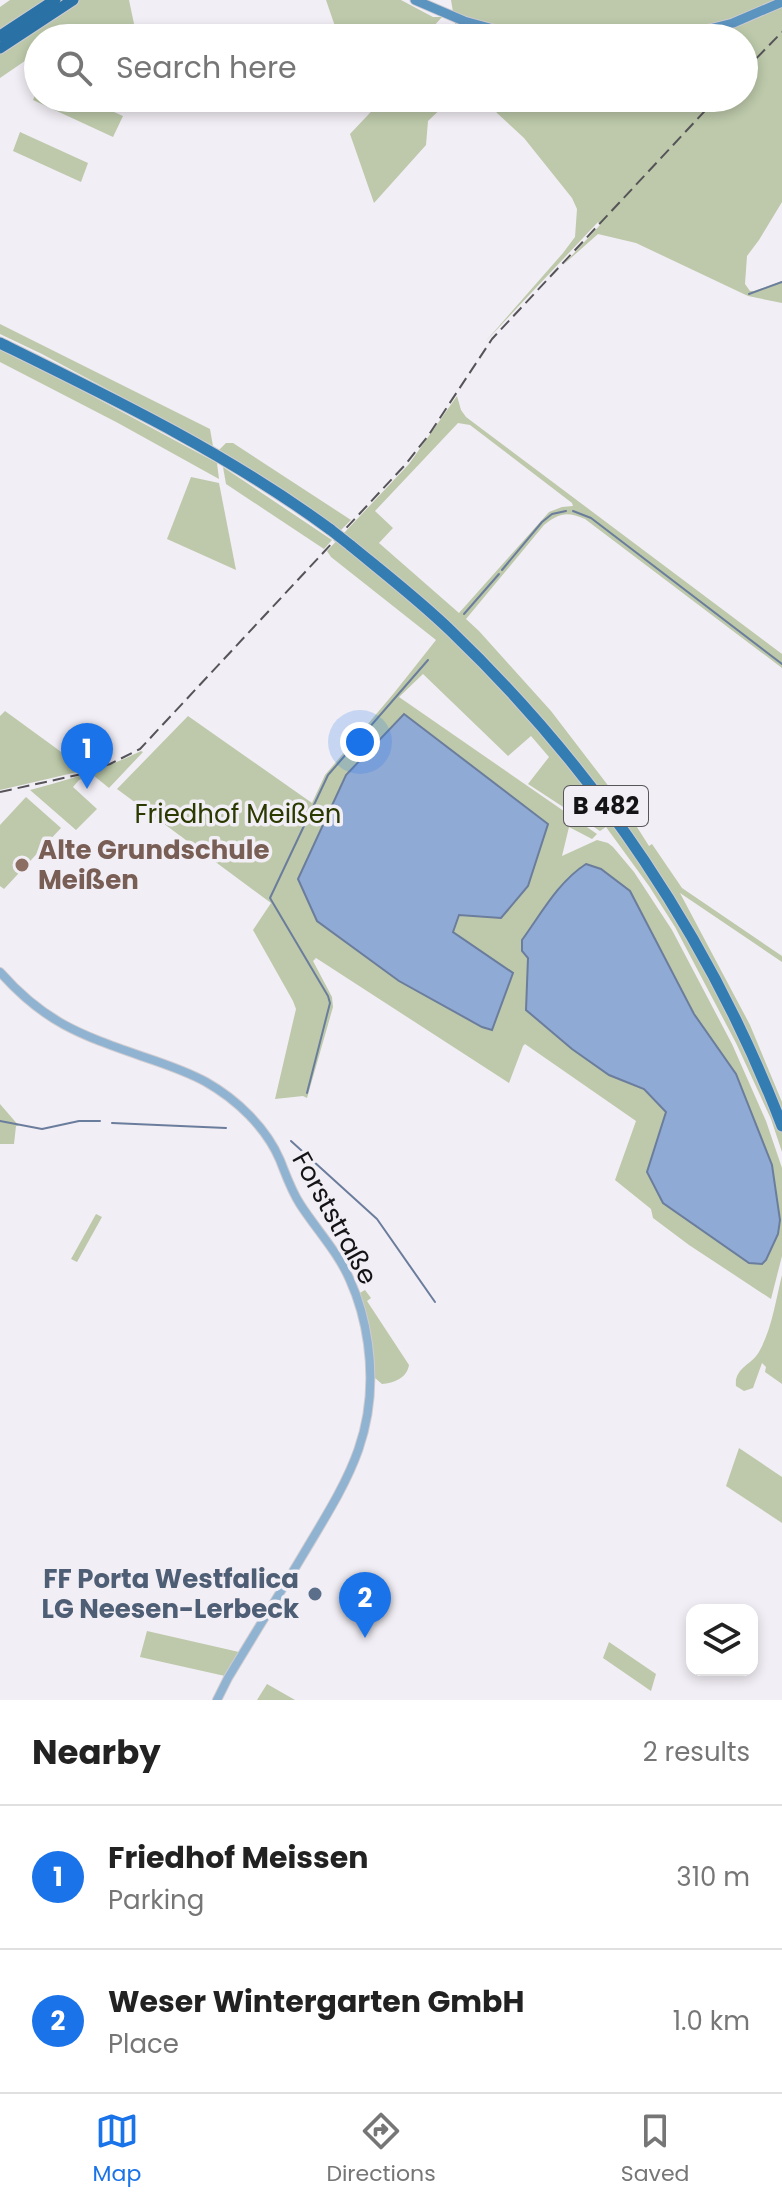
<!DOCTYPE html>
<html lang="en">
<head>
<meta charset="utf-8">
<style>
  :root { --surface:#fff; --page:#f2f2f2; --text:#222; --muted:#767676; --line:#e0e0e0; --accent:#1a73e8 }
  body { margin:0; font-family:Poppins,sans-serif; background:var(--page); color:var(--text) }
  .controls { position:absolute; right:24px; bottom:24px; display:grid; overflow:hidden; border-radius:16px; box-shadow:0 4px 12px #0003 }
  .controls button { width:72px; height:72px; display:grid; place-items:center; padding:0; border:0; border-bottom:2px solid var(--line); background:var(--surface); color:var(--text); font:40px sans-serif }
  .you { position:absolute; left:360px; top:742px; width:28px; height:28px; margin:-20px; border:6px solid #fff; border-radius:50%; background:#1a73e8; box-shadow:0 0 0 12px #1a73e833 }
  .badge { display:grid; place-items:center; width:52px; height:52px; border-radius:50%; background:var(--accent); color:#fff; font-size:26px; font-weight:700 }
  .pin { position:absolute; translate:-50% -66px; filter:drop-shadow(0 2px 4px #0008) }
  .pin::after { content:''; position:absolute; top:42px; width:28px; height:24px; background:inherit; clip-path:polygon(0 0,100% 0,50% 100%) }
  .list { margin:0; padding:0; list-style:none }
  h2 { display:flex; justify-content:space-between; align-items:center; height:104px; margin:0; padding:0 32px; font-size:34px }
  h2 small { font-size:26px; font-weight:400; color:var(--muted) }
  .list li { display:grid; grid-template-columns:52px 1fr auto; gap:24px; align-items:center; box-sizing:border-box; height:144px; padding:0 32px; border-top:2px solid var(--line) }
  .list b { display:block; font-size:30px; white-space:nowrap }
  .list p { margin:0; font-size:26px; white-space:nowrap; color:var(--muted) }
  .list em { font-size:26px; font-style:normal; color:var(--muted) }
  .icon { flex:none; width:44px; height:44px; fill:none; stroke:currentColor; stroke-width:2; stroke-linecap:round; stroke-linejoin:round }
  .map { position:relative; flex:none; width:782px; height:1700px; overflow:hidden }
  .search { position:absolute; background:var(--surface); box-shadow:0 4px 12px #0003; left:24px; right:24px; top:24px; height:88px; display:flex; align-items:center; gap:20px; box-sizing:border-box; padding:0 28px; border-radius:44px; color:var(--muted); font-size:30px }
  .sheet { height:392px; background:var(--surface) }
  nav { display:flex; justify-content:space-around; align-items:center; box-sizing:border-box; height:112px; border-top:2px solid var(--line); background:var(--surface); font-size:22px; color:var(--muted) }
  nav a { display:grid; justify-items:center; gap:4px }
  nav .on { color:var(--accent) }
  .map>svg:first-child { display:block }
  .green { fill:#bdc9aa; fill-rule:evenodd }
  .water { fill:#90aad6; stroke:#6b7d9c; stroke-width:2 }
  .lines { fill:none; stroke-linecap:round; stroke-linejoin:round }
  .stream { stroke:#6b7d9c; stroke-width:2 }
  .tertiary-casing { stroke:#cecbd1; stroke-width:10 }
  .secondary-casing { stroke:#cecbd1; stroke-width:11 }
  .primary-casing { stroke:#cecbd1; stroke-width:13 }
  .trunk-casing { stroke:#cecbd1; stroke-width:13 }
  .tertiary { stroke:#8fb3d1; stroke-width:8 }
  .secondary { stroke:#5c94c0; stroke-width:9 }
  .primary { stroke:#337db3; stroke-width:11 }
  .trunk { stroke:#2a72a6; stroke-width:11 }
  .rail { stroke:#565458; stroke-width:2; stroke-dasharray:12 6; stroke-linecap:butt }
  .primary-bridge-casing { stroke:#cecbd1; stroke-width:13; stroke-linecap:butt }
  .primary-bridge { stroke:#337db3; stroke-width:11 }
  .education-dot { fill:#8d6e63; stroke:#f2eef5; stroke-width:3 }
  .service-dot { fill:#5c6f8a; stroke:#f2eef5; stroke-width:3 }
  .labels { text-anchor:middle; stroke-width:7; stroke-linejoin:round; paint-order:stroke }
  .shield { fill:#f2eef5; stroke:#575558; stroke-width:2 }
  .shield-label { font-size:24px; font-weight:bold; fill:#141315 }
  .park-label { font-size:26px; fill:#2a3900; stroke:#f2eef5 }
  .education-label { font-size:26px; font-weight:bold; fill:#785e54; stroke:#f2eef5; text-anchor:start }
  .street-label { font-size:26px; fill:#141315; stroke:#f2eef5 }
  .service-label { font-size:26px; font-weight:bold; fill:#4e5e75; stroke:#f2eef5; text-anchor:end }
</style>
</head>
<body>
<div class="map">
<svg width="782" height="1700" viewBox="0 0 782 1700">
  <rect width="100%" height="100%" fill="#f2eef5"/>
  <g class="green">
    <polygon points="10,0 129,0 137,38 38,38 38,52 0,78 0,7"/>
    <polygon points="326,0 401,0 433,17 442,17 423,38 339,38"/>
    <polygon points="451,0 782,0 782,202 759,240 747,256 745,284 750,291 754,291 782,281 782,303 748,296 636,243 598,234 563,265 600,225 598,222 485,342 563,253 575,237 577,209 572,198 524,138 497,113 488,98 744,98 744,38 442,38 455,24"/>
    <polygon points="38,88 38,98 109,98 105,108 123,116 113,137 33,100"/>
    <polygon points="384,98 452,98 428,121 426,145 374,203 350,134"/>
    <polygon points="20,132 88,163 81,182 13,151"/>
    <polygon points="0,324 210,429 213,446 42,354 0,334"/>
    <polygon points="0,350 70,384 217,463 219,479 118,423 0,362"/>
    <path d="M457,396L461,410L466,417L782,654V668L585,519C567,511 559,513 544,525L466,619L479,631L551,711L623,805L649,846L652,844L682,888L782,956V962L680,893L750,1025L782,1102V1152L771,1119L736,1043L675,927L649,886L606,827L600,831L528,784L549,757L531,736L508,756L423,674L399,697L597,834L592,839L569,827L562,856L597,840L608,843L613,847L634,872L672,930L732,1044L766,1121L782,1168V1256L771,1299L689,1245L653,1218L651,1209L615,1180L636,1121L525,1044L523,1046L509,1083L316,958L313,961L332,997L333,1007L307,1098L303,1096L275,1099L296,1009L293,1001L253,930L271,903L117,789L188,716L312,803L325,775L394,693L436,640L331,557L327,551L409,464ZM458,423L470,425L572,503L573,506L562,507L549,512L459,613L379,543L393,528L375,511ZM298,880L459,915L453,932L482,1027L399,981L318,921ZM528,957L694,1014L736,1074L772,1165L780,1220L647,1172L666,1112L644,1089L609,1075L572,1049L526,1010Z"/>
    <polygon points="226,443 233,443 351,520 341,530 219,450"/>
    <polygon points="223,467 332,540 324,549 226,484"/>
    <polygon points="191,477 219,483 236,570 167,539"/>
    <polygon points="5,711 86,770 0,790 0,716"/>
    <path d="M141,751L143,752L109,788L93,775L79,780L73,787L97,809L76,830L30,790C68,780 105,769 141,751Z"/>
    <polygon points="26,797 61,828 4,889 0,886 0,825"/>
    <polygon points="0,1104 19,1126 16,1126 14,1144 0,1144"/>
    <polygon points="96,1214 102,1217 77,1262 71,1259"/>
    <path d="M782,1275V1384L765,1372L766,1367L762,1363L753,1388L744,1391L736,1386C734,1367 753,1365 760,1350C772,1328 776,1299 782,1275Z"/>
    <path d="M365,1290L371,1298L367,1301L409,1365C407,1378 394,1383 382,1384L375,1378L358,1294Z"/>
    <polygon points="739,1448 782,1477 782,1523 726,1486"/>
    <polygon points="147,1631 239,1652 225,1676 140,1657"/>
    <polygon points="609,1642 656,1674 651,1691 603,1658"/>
    <polygon points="267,1684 295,1700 257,1700"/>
  </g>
  <g class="water">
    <polygon points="404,714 548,824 528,886 501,918 459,915 453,932 513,973 492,1030 482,1027 399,981 317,921 298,879 346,775"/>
    <path d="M586,864L601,869L630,891L694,1014L736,1074L772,1165L780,1220L778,1234L766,1260L762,1264L749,1263L663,1203L647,1172L666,1112L644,1089L609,1075L572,1049L526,1010L528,958L522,951V940C541,914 558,882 586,864Z"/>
  </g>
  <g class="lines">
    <g class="stream">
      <polyline points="749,294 782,282"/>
      <polyline points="573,511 591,518 782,664"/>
      <polyline points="502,570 542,522 552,514 566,511"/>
      <polyline points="464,614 499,574"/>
      <polyline points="307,1093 330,1003 328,996 270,898 328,775 428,660"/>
      <polyline points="0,1121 42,1129 79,1121 100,1121"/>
      <polyline points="112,1123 226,1128"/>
      <polyline points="291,1141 377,1219 435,1302"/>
    </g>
    <defs>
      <path id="tertiary" d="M0,972C45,1023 81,1035 144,1057C165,1064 186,1071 206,1082C236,1099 266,1127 280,1160C286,1175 291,1190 300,1204C316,1229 338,1252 350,1280C359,1300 365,1322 368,1344C380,1432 347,1481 304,1553C279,1595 253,1636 228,1678L217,1700"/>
      <g id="secondary">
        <polyline points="415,0 464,21 526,38"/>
        <polyline points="674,38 733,23 782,2"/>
      </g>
      <g id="primary">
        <path d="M0,343C114,399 228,454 331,530"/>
        <path d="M350,545C384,573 419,600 451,631C596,770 710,938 782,1126"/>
      </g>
      <g id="trunk">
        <polyline points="0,36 55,0"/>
        <polyline points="0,48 73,0"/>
      </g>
    </defs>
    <use href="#tertiary" class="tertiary-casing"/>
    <use href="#secondary" class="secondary-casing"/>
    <use href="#primary" class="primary-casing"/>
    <use href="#trunk" class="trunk-casing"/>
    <use href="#tertiary" class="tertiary"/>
    <use href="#secondary" class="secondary"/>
    <use href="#primary" class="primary"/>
    <use href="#trunk" class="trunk"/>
    <g class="rail">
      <polyline points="744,71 782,32"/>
      <polyline points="0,792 82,774 110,764 140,749 405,465 428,436 492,339 717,98"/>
    </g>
    <defs>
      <polyline id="primary-bridge" points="331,530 350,545"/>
    </defs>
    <use href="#primary-bridge" class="primary-bridge-casing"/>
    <use href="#primary-bridge" class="primary-bridge"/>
  </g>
  <circle class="education-dot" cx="22" cy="865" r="8"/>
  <circle class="service-dot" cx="315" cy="1594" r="8"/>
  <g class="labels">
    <rect class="shield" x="564" y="786" width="84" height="40" rx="6"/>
    <g class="shield-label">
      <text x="606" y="814">B 482</text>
    </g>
    <g class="park-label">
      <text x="238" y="823">Friedhof Meißen</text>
    </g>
    <g class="education-label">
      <text x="38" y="859">Alte Grundschule<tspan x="38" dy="30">Meißen</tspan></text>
    </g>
    <g class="street-label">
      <text transform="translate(335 1218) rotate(61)" y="9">Forststraße</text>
    </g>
    <g class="service-label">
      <text x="299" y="1588">FF Porta Westfalica<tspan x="299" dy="30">LG Neesen-Lerbeck</tspan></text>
    </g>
  </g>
</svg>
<div class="controls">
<button><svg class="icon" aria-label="layers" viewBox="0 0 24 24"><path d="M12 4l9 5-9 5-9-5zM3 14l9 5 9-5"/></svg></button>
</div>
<div class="you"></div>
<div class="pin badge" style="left:87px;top:789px">1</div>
<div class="pin badge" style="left:365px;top:1638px">2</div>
<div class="search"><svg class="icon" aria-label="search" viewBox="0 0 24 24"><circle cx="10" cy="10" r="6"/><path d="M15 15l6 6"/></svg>Search here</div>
</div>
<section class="sheet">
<h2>Nearby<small>2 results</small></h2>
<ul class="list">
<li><span class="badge">1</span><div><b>Friedhof Meissen</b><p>Parking</p></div><em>310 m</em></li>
<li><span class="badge">2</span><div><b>Weser Wintergarten GmbH</b><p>Place</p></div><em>1.0 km</em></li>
</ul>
</section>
<nav>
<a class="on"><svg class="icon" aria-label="map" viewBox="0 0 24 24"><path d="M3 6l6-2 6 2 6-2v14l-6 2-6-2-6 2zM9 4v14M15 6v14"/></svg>Map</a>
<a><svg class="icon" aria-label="directions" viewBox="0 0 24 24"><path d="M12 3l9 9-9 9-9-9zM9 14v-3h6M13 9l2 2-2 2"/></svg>Directions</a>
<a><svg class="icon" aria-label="saved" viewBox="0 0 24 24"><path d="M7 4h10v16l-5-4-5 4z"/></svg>Saved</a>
</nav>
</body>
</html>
